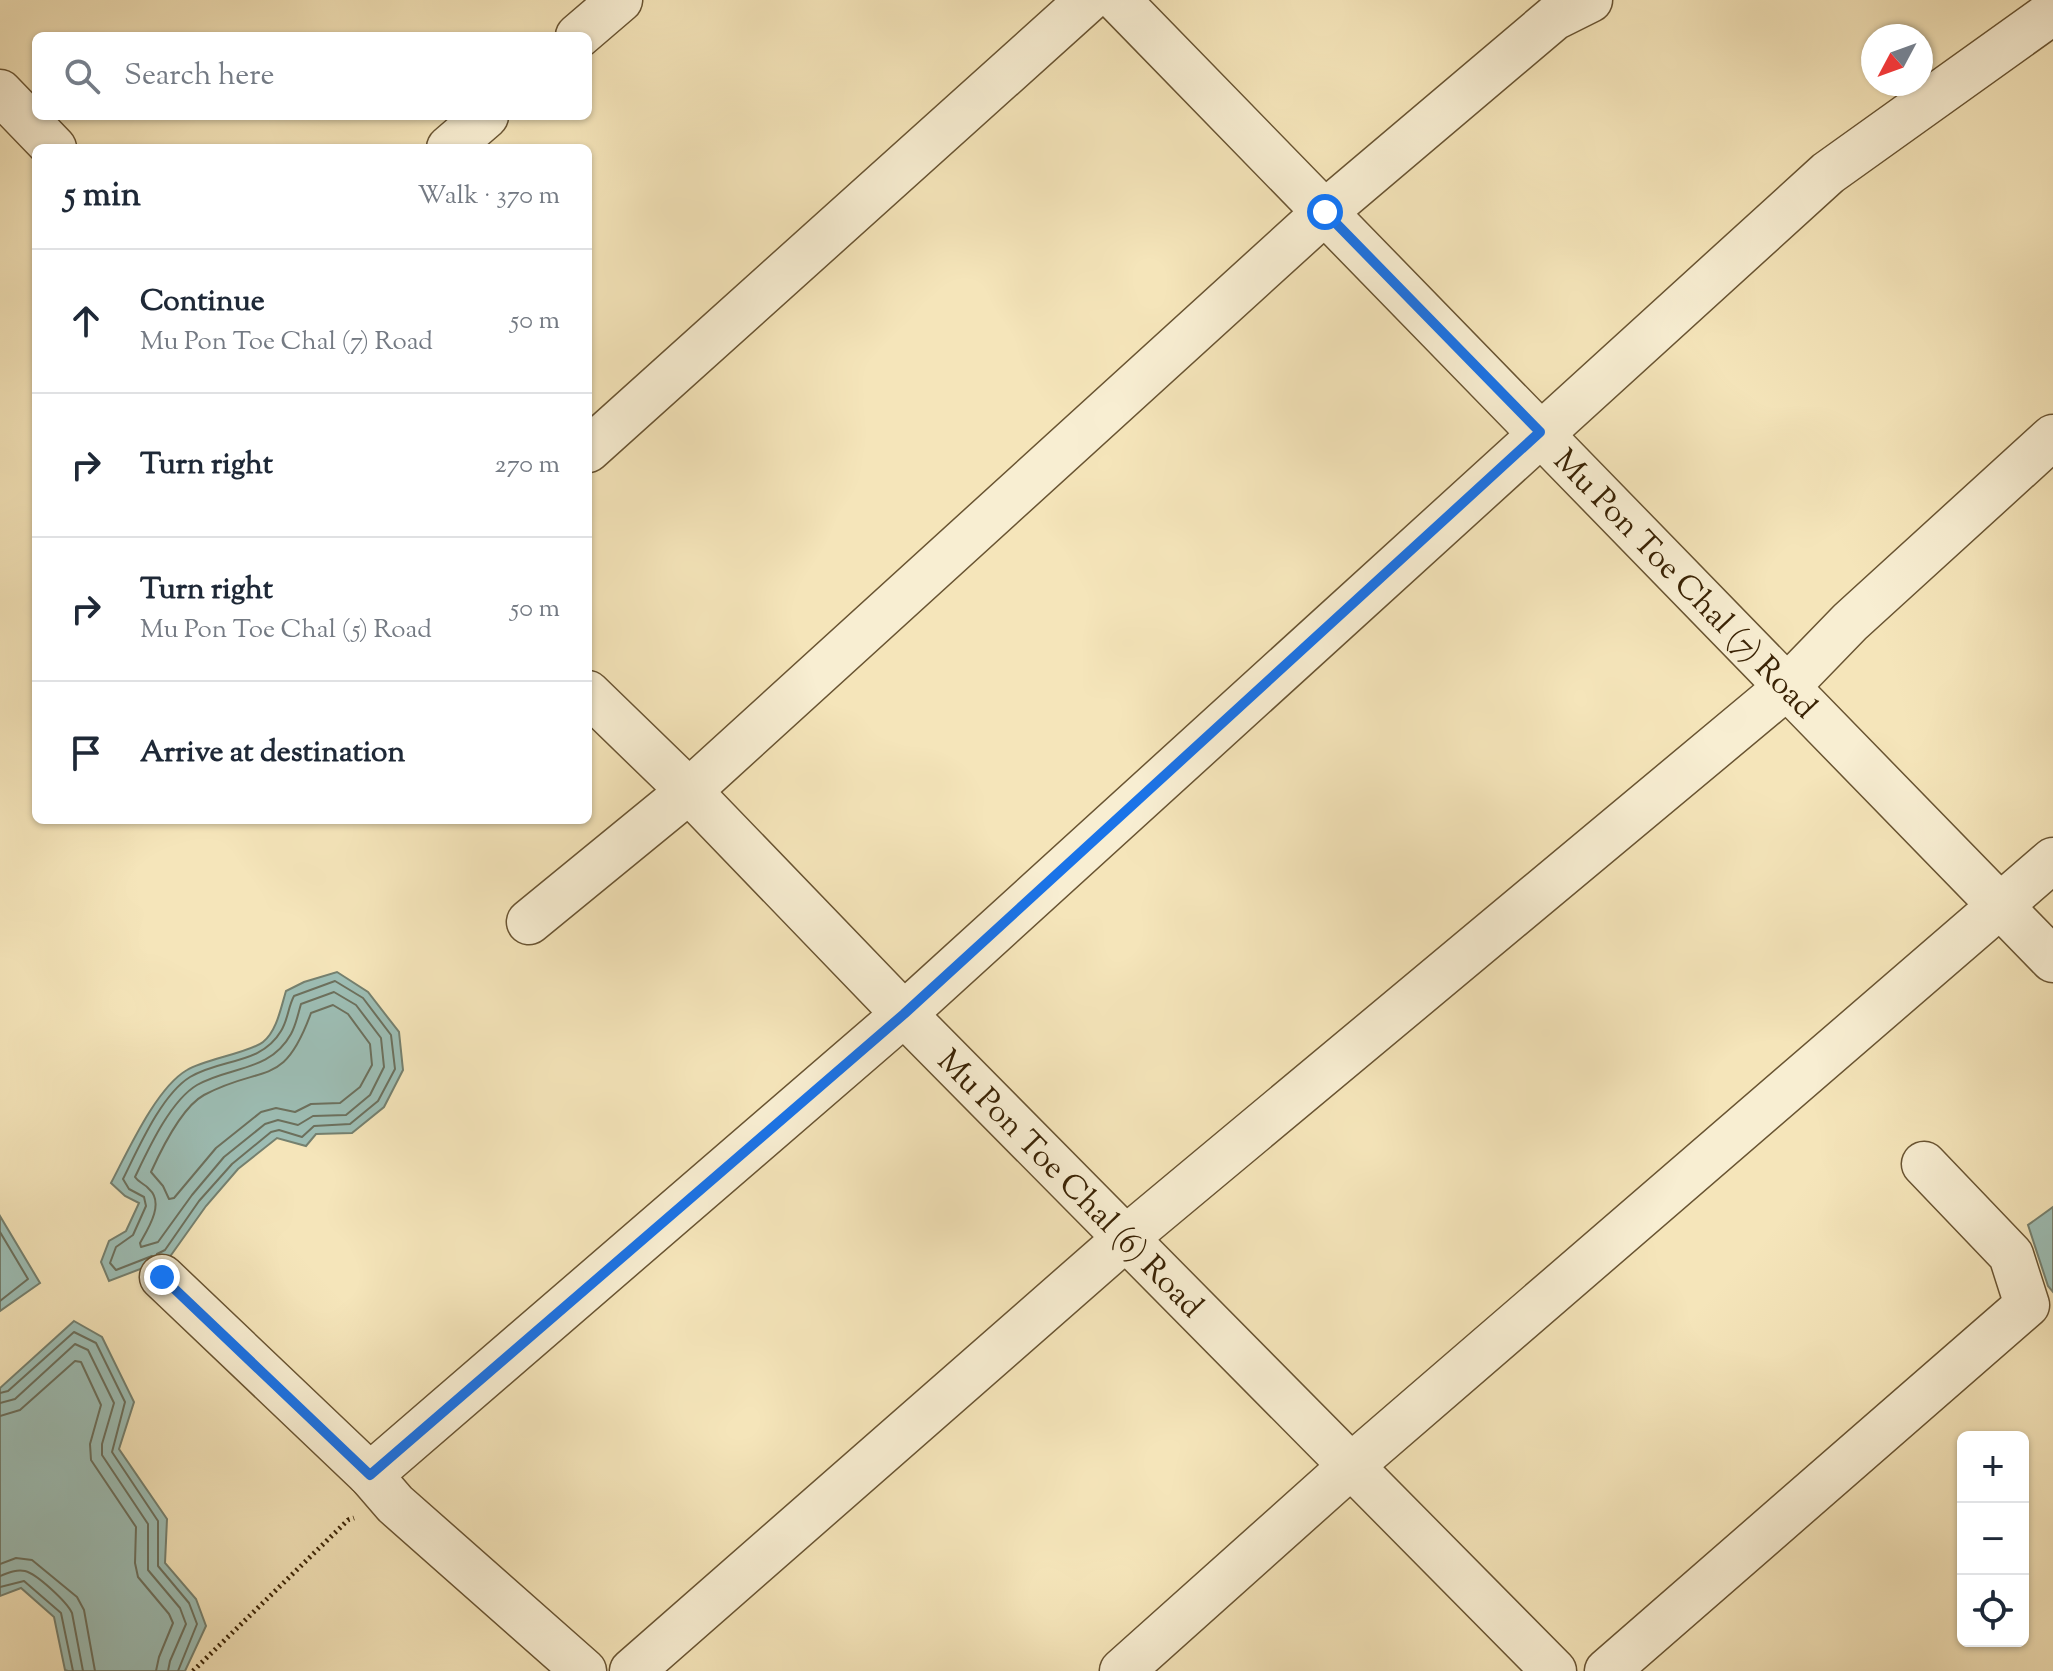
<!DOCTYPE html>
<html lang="en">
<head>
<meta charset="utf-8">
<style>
  :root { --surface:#fff; --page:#f2f2f3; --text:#1f2937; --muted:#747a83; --line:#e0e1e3 }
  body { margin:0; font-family:"Sorts Mill Goudy",serif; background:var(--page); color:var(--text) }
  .controls { position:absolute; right:24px; bottom:24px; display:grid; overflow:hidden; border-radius:12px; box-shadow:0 2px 6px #0004 }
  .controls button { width:72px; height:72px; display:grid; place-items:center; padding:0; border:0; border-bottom:2px solid var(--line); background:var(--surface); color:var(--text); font:40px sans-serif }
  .compass { position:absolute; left:1861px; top:24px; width:72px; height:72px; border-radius:50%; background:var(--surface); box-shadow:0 2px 6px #0004; rotate:229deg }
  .stop { position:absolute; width:24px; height:24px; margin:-18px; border:6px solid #1a73e8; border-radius:50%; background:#fff }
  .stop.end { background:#1a73e8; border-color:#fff; box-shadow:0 2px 8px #0008 }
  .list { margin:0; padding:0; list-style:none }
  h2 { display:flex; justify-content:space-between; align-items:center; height:104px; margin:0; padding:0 32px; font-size:34px }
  h2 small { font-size:26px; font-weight:400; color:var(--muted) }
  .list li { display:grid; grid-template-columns:52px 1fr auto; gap:24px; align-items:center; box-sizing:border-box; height:144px; padding:0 32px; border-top:2px solid var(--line) }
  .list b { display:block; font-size:30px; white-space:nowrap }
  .list p { margin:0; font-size:26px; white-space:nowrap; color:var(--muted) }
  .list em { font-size:26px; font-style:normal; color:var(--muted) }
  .icon { flex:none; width:44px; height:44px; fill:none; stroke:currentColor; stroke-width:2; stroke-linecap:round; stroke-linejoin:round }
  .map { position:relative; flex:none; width:2053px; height:1671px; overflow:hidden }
  .search { position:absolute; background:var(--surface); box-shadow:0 2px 6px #0004; left:32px; top:32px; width:560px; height:88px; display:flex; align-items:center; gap:20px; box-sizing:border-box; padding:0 28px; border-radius:12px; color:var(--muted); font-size:30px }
  .panel { position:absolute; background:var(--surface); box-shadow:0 2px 6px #0004; left:32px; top:144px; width:560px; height:680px; border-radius:12px }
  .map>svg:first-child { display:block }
  .water { fill:#9dbeb5; stroke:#75806f; stroke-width:2 }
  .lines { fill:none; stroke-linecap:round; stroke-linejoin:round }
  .shore { stroke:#6c705d; stroke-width:2 }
  .minor-casing { stroke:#695432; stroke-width:47 }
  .path { stroke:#3a2305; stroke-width:5; stroke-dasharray:2 4; stroke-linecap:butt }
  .minor { stroke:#f8eed2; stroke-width:44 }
  .route { stroke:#1a73e8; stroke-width:10 }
  .labels { text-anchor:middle; stroke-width:6; stroke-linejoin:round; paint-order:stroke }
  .street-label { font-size:32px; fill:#3a2305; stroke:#f8eed2 }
</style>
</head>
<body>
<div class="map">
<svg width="2053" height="1671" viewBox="0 0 2053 1671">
  <rect width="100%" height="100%" fill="#f5e5ba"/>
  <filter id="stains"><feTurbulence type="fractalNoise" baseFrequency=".0025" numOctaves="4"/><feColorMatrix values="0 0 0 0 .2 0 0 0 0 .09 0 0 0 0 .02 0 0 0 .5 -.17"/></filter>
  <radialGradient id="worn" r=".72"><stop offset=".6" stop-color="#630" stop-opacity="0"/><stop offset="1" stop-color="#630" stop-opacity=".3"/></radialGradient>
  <g class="water">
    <path d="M337,972L368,992L399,1032L403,1070L384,1107L352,1133L316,1134L306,1146L277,1138L238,1169L206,1206L169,1258L109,1281L101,1262L109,1241L126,1231L139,1203L125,1196L111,1183C128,1151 156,1088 187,1070C205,1059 249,1053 263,1042C277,1031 281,1007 286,991L304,982Z"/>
    <polygon points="2053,1207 2053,1292 2048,1286 2028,1225"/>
    <polygon points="0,1216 40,1283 0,1311"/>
    <polygon points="74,1321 102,1337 134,1402 119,1449 167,1519 165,1563 196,1599 206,1626 185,1671 68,1671 65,1670 54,1617 21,1588 0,1596 0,1388"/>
  </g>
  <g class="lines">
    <g class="shore">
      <path d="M334,992L356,1005L381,1038L384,1067L370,1095L346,1115L313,1116L298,1125L278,1120L265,1124L224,1157L192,1195L158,1242L141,1247L140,1243C148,1229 165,1203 149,1189C144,1183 139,1183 135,1177C148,1150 170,1101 197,1085C230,1066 270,1072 291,1034C296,1025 298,1014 301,1004Z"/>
      <path d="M333,1005L348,1014L370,1044L372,1065L360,1087L340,1103L311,1104L295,1112L276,1108L261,1112L216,1148L174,1198L169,1199L163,1186L151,1172C161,1150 182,1107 204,1095C264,1063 283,1090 311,1013Z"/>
      <polyline points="0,1232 28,1279 0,1301"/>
      <path d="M152,1256L116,1270L110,1263L116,1247L133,1235L146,1206L144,1197L129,1189L123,1179C138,1149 161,1095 190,1077C221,1058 261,1065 281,1031C288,1020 288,1007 294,996L335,981L363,998L391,1035L395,1069L378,1101L350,1124L314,1126L302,1137L279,1130L271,1132L232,1164L199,1201L165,1250L157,1254"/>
      <polyline points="0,1393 8,1391 74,1332 96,1343 125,1402 112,1452 158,1521 158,1566 189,1603 197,1624 178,1671"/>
      <polyline points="0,1403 15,1399 75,1344 88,1350 114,1403 102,1444 102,1455 148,1524 148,1570 180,1608 186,1624 170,1661 168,1671"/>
      <polyline points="0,1416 20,1410 75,1361 81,1362 101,1405 90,1444 91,1460 136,1527 135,1563 138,1577 169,1614 173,1623 159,1657 156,1671"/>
      <polyline points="0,1564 16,1558 32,1560 77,1597 84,1610 95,1671"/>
      <path d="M0,1576C8,1573 16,1569 25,1571C37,1574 67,1602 72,1613L83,1671"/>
      <polyline points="0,1587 24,1581 61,1613 73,1671"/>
    </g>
    <defs>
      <g id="minor">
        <path id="s1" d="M1118,0L2053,960"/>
        <polyline points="578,36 620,0"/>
        <polyline points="0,92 54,148"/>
        <polyline points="449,148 486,116"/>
        <polyline points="588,450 1088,0"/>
        <path id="s2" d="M588,693L689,791L904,1014L1554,1671"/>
        <polyline points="529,922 689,791 1325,212 1554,18 1590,0"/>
        <polyline points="162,1277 370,1475 395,1504 584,1671"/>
        <polyline points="370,1475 904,1014 1828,173 2053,12"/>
        <polyline points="632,1671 1126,1238 1788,686 1850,622 2053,437"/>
        <polyline points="1122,1671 1351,1466 2053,860"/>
        <polyline points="1607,1671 2027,1305 2011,1255 1924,1164"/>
      </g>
    </defs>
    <use href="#minor" class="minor-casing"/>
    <polyline class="path" points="193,1671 348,1520 354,1518"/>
    <use href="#minor" class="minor"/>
  </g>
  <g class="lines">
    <polyline class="route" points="162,1277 370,1475 904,1014 1540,432 1325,212"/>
  </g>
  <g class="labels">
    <g class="street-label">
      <text dy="11" stroke="none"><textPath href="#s1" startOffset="814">Mu Pon Toe Chal (7) Road</textPath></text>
      <text dy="11" stroke="none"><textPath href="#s2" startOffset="688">Mu Pon Toe Chal (6) Road</textPath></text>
    </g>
  </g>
  <rect width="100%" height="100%" filter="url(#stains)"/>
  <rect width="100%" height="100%" fill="url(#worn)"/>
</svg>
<div class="controls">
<button>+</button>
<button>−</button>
<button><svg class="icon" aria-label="locate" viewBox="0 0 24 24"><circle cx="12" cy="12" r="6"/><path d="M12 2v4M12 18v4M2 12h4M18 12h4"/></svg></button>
</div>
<svg class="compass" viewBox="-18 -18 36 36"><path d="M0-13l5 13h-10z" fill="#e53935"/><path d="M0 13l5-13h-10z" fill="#747a83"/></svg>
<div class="stop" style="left:1325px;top:212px"></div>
<div class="stop end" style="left:162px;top:1277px"></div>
<div class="search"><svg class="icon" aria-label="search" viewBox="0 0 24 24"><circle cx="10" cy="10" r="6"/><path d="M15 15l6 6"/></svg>Search here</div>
<section class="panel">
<h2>5 min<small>Walk · 370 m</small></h2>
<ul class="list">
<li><svg class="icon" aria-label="ahead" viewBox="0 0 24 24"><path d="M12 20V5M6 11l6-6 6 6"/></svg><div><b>Continue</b><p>Mu Pon Toe Chal (7) Road</p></div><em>50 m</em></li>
<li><svg class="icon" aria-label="right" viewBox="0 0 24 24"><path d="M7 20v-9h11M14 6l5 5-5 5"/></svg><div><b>Turn right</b></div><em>270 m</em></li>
<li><svg class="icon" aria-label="right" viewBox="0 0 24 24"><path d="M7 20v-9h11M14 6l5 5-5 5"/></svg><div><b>Turn right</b><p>Mu Pon Toe Chal (5) Road</p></div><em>50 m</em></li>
<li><svg class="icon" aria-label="arrive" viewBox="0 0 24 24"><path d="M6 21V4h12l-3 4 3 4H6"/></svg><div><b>Arrive at destination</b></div></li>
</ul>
</section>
</div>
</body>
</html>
